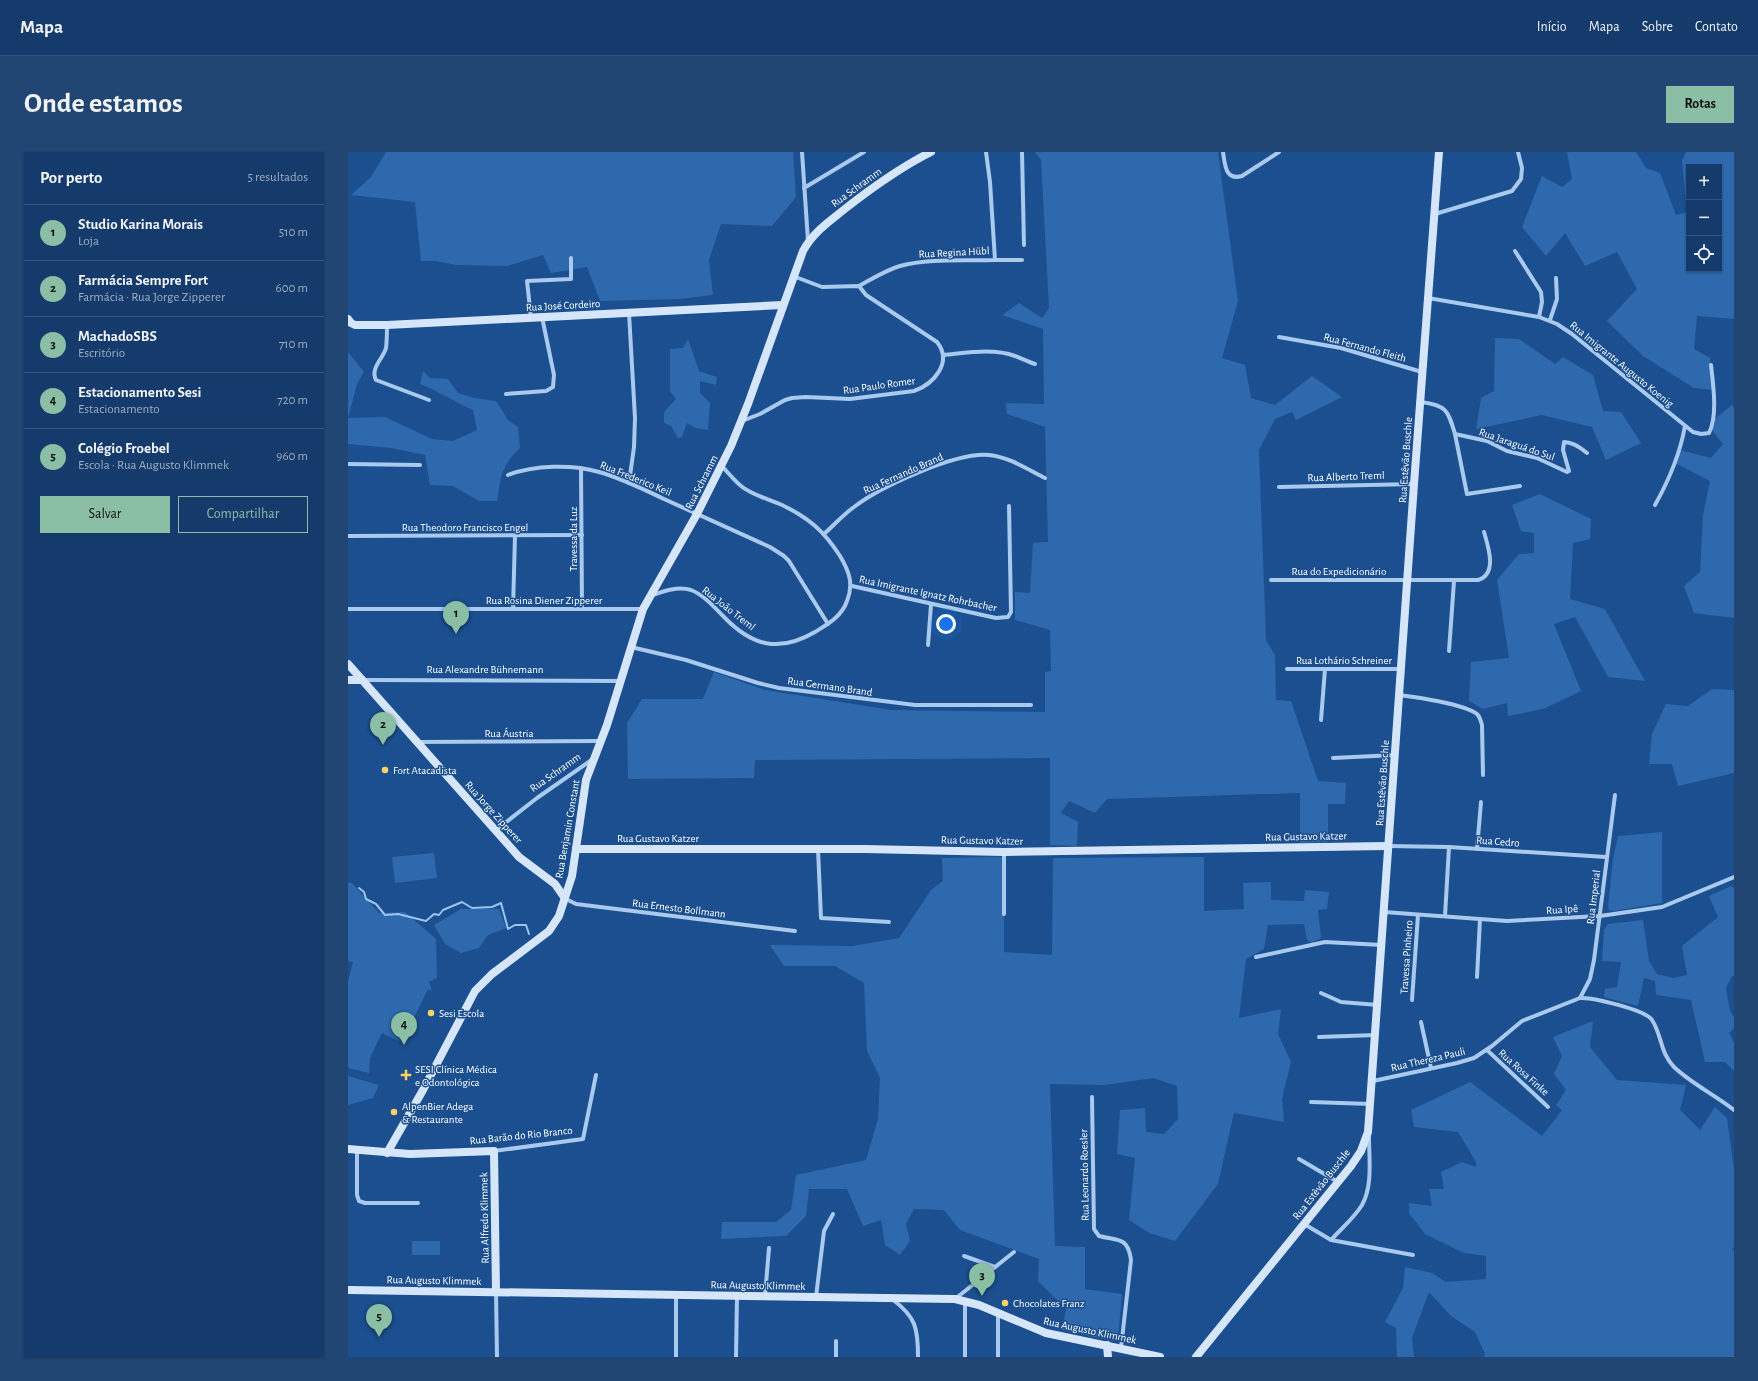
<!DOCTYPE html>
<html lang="pt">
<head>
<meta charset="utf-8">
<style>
  :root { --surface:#143b6b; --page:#214673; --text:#f1f3f6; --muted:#9dadc1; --line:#33557e; --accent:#8abfa5 }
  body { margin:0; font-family:"Alegreya Sans",sans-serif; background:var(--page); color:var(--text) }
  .controls { position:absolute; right:12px; top:12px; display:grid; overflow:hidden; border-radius:0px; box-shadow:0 1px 3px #0004 }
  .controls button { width:36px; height:36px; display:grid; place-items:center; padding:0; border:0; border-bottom:1px solid var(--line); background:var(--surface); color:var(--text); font:20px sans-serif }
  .you { position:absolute; left:598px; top:472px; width:14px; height:14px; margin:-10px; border:3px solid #fff; border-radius:50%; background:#1a73e8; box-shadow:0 0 0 6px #1a73e833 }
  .badge { display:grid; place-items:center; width:26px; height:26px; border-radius:50%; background:var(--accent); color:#111; font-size:13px; font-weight:700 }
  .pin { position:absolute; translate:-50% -33px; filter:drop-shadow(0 1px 2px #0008) }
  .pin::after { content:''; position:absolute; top:21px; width:14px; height:12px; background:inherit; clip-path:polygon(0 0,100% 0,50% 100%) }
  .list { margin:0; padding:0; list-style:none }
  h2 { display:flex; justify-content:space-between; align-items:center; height:52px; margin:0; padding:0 16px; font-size:17px }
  h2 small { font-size:13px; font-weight:400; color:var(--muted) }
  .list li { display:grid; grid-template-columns:26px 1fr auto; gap:12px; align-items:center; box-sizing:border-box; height:56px; padding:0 16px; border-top:1px solid var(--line) }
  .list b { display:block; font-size:15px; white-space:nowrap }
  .list p { margin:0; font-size:13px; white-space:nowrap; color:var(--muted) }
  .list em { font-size:13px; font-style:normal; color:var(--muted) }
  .actions { display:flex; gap:8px; padding:12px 16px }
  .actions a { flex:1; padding:9px 0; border:1px solid var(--accent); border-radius:0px; text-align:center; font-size:14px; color:var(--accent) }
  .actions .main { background:var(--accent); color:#111 }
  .icon { flex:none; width:22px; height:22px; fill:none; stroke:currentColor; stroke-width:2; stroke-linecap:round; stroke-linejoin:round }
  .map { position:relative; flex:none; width:1386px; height:1205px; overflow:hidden; border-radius:0px }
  header { display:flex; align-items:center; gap:24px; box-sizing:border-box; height:56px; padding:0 20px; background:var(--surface); border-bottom:1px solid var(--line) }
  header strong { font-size:19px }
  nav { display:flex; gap:22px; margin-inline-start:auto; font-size:14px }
  .intro { display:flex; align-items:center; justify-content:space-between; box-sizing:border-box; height:96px; padding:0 24px }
  h1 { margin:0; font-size:28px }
  .button { padding:10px 18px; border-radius:0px; background:var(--accent); color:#111; font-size:14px; font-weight:700 }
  main { display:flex; gap:24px; padding:0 24px }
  aside { flex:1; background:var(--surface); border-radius:0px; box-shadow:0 1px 3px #0004 }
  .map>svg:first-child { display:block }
  .green { fill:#2e69ad; fill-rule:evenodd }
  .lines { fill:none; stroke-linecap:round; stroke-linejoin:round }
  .stream { stroke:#9cc4f0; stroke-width:2 }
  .street { stroke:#a9c9ee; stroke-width:4 }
  .secondary { stroke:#d6e6fa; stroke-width:8 }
  .poi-dot { fill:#ffd166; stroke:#1b4f8f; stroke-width:1.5 }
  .labels { text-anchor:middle; stroke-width:3; stroke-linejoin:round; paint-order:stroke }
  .street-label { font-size:11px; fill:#fff; stroke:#1b4f8f }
  .poi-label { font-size:11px; fill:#fff; stroke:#1b4f8f; text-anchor:start }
</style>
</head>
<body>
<header>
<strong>Mapa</strong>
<nav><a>Início</a><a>Mapa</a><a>Sobre</a><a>Contato</a></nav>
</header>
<div class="intro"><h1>Onde estamos</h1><a class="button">Rotas</a></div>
<main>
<aside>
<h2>Por perto<small>5 resultados</small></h2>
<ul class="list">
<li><span class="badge">1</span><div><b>Studio Karina Morais</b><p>Loja</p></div><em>510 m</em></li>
<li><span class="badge">2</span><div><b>Farmácia Sempre Fort</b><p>Farmácia · Rua Jorge Zipperer</p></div><em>600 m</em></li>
<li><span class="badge">3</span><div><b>MachadoSBS</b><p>Escritório</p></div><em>710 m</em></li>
<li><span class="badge">4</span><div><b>Estacionamento Sesi</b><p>Estacionamento</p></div><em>720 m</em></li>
<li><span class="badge">5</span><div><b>Colégio Froebel</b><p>Escola · Rua Augusto Klimmek</p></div><em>960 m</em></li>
</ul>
<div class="actions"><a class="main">Salvar</a><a>Compartilhar</a></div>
</aside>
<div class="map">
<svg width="1386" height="1205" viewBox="0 0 1386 1205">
  <rect width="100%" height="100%" fill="#1b4f8f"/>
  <g class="green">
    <polygon points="38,0 445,0 448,45 424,74 373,72 361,108 365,143 331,147 252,149 239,115 203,121 195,103 159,114 108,113 88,109 73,109 67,50 3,43 23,25"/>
    <polygon points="687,0 870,0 890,149 874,206 897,213 903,246 927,253 964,224 994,245 948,268 944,260 927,267 911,298 918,488 927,503 928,548 943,549 970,629 998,631 997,652 980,652 980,690 952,691 952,641 759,647 747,661 721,649 713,661 730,670 729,694 702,693 702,606 407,608 406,626 280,627 279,571 294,547 355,547 366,520 417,538 543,558 697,560 697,520 703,519 702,478 667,468 667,440 682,441 685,391 700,390 697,275 659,262 658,251 696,252 695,177 654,163 671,151 694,166 701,156 693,8"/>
    <path d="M1219,0H1288L1298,16L1312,21L1328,63L1339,60L1334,9L1338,0H1386V167L1349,164L1346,197L1362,206L1365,238L1346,236L1295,204L1259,169L1289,137L1269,100L1237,114L1217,81L1198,104L1174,75L1194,24L1214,35L1224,27ZM1341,15H1371V117H1341Z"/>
    <polygon points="1147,186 1171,187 1207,212 1215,205 1245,223 1255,259 1273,260 1293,291 1258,308 1244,275 1194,263 1128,277 1133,246 1146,239"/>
    <polygon points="340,187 351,219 369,225 368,233 352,229 352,241 362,251 360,278 347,276 339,271 334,285 330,286 323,274 316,271 316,260 328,247 322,239 322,197 335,196"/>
    <path d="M0,200L16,220L9,232L0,266L37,265L84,287L105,289L129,278L125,258C107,250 92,240 72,232L75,219L82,226L100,227L110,241L126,246L148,249L160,268L170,275L172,296C153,314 153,324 149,349H131L105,334L82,333L77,303L43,296L0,292Z"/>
    <polygon points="1384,253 1386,256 1386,466 1346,461 1336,434 1352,420 1355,363 1362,329 1327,311 1332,298 1363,306 1375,292 1363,277 1364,269"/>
    <polygon points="1192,342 1243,367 1242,387 1225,391 1222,447 1257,457 1297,529 1260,525 1227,465 1206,472 1233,539 1195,557 1160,564 1159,551 1135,557 1121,549 1123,510 1161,506 1149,428 1171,402 1186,401 1186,381 1173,379 1164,353"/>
    <polygon points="1364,537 1386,538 1386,621 1330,634 1324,612 1301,612 1304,582 1318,552 1340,554"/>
    <polygon points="1314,680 1314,751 1265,759 1261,758 1260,754 1265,707 1270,684"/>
    <polygon points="86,701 89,726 47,731 44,705"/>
    <polygon points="656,705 656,800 704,803 705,706 856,705 856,759 896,757 895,731 923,730 923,748 956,749 957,738 981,740 979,757 970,758 973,786 964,791 959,788 956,772 920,773 916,797 898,807 891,866 933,857 930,882 943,910 934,947 936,970 886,961 870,1032 827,1089 801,1081 781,1068 787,1006 769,1002 772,958 797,956 798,980 816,982 830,967 829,934 805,926 757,933 702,932 707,1094 737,1095 737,1137 774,1142 770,1186 769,1188 765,1189 714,1178 718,1157 690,1129 691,1107 612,1078 596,1058 566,1057 558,1072 562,1089 552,1103 537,1093 533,1068 515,1074 499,1037 461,1037 458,1064 438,1084 373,1087 374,1070 428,1070 443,1058 448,1023 518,1008 530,967 532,926 519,899 516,831 487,814 436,814 422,793 505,794 551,786 583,738 595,729 594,706"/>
    <polygon points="0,731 4,731 31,761 57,760 88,787 89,826 81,830 84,839 80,837 62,874 59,873 51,889 34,881 22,906 21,921 0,916 0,830 5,810 0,809"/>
    <polygon points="1383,734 1386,736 1386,824 1384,824 1378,836 1382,859 1386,865 1386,876 1381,881 1386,890 1386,919 1377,910 1357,910 1343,848 1308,843 1307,829 1296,826 1290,854 1256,845 1257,837 1269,835 1273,810 1254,809 1256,778 1260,772 1295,768 1301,809 1309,822 1325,826 1339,823 1334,794 1370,765 1361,744"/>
    <polygon points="113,757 151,757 158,776 140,783 131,796 113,801 97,792 86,773"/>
    <polygon points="1245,869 1242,895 1269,928 1338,933 1332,958 1352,978 1367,955 1379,966 1386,1017 1386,1095 1384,1097 1386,1099 1386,1205 1136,1205 1137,1202 1127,1180 1103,1164 1081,1140 1064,1186 1066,1205 1049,1205 1048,1176 1037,1170 1055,1136 1057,1115 1084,1121 1098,1130 1138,1127 1138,1104 1116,1101 1077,1082 1061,1061 1061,1051 1084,1054 1081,1037 1096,1037 1093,1020 1114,1010 1128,1015 1128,1010 1110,980 1066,975 1063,958 1122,930 1194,984 1214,958 1208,953 1218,938 1206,922 1214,904 1205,885"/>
    <polygon points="0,924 31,933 25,946 0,953"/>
    <rect x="64" y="1089" width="28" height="14"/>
  </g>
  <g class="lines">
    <polyline class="stream" points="11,736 16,740 18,747 28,752 37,763 50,762 78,769 86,762 91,763 95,758 114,750 124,756 144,755 153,751 160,777 167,773 178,773 181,782"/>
    <g class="street">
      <polyline points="454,0 460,89"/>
      <polyline points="674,0 676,93"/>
      <path d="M875,0C877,12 877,29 894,24L931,0"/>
      <polyline points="456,36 516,0"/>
      <polyline points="1087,62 1164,39 1173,27 1174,16 1170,0"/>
      <polyline points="1167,99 1193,140 1194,150 1191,165"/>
      <polyline points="647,108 674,108"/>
      <path d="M511,134C524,127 538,118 552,114C580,106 617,109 647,108L642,30L638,0"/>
      <path d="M1080,146L1191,165L1209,172L1224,182L1345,280L1353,282L1361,281C1370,264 1365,231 1363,213"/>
      <polyline points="281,161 287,266 286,295 281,331"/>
      <polyline points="183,166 179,129 223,127 223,106"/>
      <polyline points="1202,168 1209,147 1208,126"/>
      <path d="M39,173C39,181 39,188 38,196C35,207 22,216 28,228L81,248"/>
      <polyline points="931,185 993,196 1074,220"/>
      <path d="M595,203C618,201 645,196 667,204C673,206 680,210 687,212"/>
      <polyline points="158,242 198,239 205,235 206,223 194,165"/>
      <path d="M1073,250C1098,253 1100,258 1107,282L1139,289L1159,299L1189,306L1219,320L1221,319L1215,298L1216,290C1225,290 1232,295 1239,301"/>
      <path d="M394,269L412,262L437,248L444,246L458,245L502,247L566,239C586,232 605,210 589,190L518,143L511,134L474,135L445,124"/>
      <polyline points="1107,282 1119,342 1172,334"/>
      <polyline points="0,312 72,313"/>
      <polyline points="233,316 234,457"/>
      <path d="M160,323C186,313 224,312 251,320C273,326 295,337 316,347C351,363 386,379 422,395L436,404L441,409L480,472"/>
      <polyline points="931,335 1066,332"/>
      <path d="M1307,353C1321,328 1332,302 1337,274"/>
      <path d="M476,382C486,373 495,363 506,355C532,335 607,300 641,303C661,305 679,317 697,326"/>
      <polyline points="0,384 234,383"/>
      <path d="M923,428H1130C1150,422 1140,394 1136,380"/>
      <polyline points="504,434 648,466 660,465 663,460 661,354"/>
      <path d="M305,443C316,439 330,434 343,438C356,443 366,455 376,465C404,494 431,501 467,480C480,472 494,464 499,449C506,432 501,419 492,404C476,379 461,366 434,353C420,347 404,343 393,334C386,328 380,321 374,314"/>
      <polyline points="0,457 295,457"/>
      <polyline points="165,457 167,384"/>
      <polyline points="580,493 583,453"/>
      <polyline points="283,495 338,508 410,531 431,536 567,553 683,553"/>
      <polyline points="1101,499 1106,429"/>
      <polyline points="939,517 1053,517"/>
      <polyline points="15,528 273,529"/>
      <path d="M1051,543C1068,545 1116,552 1129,562C1132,565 1133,569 1134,573L1135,623"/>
      <polyline points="973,568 977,517"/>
      <polyline points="70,590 252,589"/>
      <polyline points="985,606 1047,603"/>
      <polyline points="148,678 189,646 245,607"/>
      <polyline points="1040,694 1101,695 1258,705"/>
      <polyline points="470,697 473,766 541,770"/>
      <polyline points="1129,697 1133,650"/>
      <polyline points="656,700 656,762"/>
      <polyline points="216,746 228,752 447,779"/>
      <polyline points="1036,760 1159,769 1252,764 1314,755 1386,725"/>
      <polyline points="1097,764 1101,695"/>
      <polyline points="908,805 977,790 1034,793"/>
      <polyline points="1129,825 1132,767"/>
      <polyline points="973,841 993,850 1030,853"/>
      <polyline points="1232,846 1242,827 1246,808 1267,643"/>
      <polyline points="1064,848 1070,763"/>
      <polyline points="1073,870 1083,916"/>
      <polyline points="971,885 1028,883"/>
      <polyline points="1139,898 1200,955"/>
      <path d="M1025,929L1109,911L1126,906L1144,894L1174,869L1232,846C1244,845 1298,858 1304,868C1314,883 1312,901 1326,915C1344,932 1367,943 1386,958"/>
      <path d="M744,945L746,1077L751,1084C769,1089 780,1084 783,1108L773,1196"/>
      <polyline points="963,950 1023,952"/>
      <polyline points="9,998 9,1043 11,1049 17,1051 70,1051"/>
      <polyline points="146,999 235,987 248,923"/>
      <polyline points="951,1007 990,1030"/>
      <path d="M956,1072L983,1088C993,1077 1006,1066 1014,1053C1025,1034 1021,1006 1021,985"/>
      <polyline points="983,1088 1065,1103"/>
      <polyline points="616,1104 647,1115"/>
      <polyline points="148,1140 149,1205"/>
      <polyline points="417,1144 421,1096"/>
      <polyline points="468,1145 476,1079 485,1062"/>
      <path d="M544,1147C568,1165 570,1176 570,1205"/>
      <polyline points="607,1147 666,1100"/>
      <polyline points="617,1149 617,1205"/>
      <polyline points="488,1189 488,1205"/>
      <polyline points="328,1205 328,1143"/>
      <polyline points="388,1205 389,1144"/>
      <polyline points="650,1205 650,1161"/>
    </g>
    <g class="secondary">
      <polyline points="0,167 3,171 7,173 39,173 434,153"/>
      <polyline points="0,512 171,705 207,732 216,745"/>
      <polyline points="0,528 14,528"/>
      <polyline points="228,697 516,697 656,700 1040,694"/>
      <polyline points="0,997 62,1002 146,999 148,1140"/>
      <path d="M39,1001L75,938L127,839L144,822L201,779L211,764L224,724L238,628L259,573L295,457L349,362L383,294L400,252L455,99C465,80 482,69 498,56C525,35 553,15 583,0"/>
      <polyline points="0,1138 607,1147 631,1153 698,1181 812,1205"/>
      <polyline points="759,1193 760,1205"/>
      <polyline points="848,1205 1003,1014 1013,999 1020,980 1066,332 1091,0"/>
    </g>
  </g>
  <g class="poi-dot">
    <circle cx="37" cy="618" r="4"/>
    <circle cx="83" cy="861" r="4"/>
    <path d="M56 917h4v4h4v4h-4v4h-4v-4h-4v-4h4z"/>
    <circle cx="46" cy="960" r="4"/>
    <circle cx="657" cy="1151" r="4"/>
  </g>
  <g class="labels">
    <g class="street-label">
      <text transform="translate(508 35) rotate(-36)" y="4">Rua Schramm</text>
      <text transform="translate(606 100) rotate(-3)" y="4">Rua Regina Hübl</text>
      <text transform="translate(215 153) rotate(-3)" y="4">Rua José Cordeiro</text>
      <text transform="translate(1017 195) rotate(15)" y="4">Rua Fernando Fleith</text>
      <text transform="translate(1274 212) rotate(39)" y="4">Rua Imigrante Augusto Koenig</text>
      <text transform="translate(531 233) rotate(-8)" y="4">Rua Paulo Romer</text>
      <text transform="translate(1169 292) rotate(19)" y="4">Rua Jaraguá do Sul</text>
      <text transform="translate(1057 308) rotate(-86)" y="4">Rua Estêvão Buschle</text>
      <text transform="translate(555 321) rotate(-24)" y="4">Rua Fernando Brand</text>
      <text transform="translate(998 324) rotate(-2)" y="4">Rua Alberto Treml</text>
      <text transform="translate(288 326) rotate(22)" y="4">Rua Frederico Keil</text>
      <text transform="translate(353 330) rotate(-63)" y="4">Rua Schramm</text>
      <text x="117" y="379">Rua Theodoro Francisco Engel</text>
      <text transform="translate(225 387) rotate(-90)" y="4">Travessa da Luz</text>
      <text x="991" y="423">Rua do Expedicionário</text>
      <text transform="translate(580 441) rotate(12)" y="4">Rua Imigrante Ignatz Rohrbacher</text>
      <text x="196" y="452">Rua Rosina Diener Zipperer</text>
      <text transform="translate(381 456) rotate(38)" y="4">Rua João Treml</text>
      <text x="996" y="512">Rua Lothário Schreiner</text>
      <text x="137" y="521">Rua Alexandre Bühnemann</text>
      <text transform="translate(482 534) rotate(8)" y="4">Rua Germano Brand</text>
      <text x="161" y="585">Rua Áustria</text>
      <text transform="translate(207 620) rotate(-35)" y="4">Rua Schramm</text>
      <text transform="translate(1034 631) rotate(-86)" y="4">Rua Estêvão Buschle</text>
      <text transform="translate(146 660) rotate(48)" y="4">Rua Jorge Zipperer</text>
      <text transform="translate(219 677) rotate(-80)" y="4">Rua Benjamin Constant</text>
      <text transform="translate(958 684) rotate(-1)" y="4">Rua Gustavo Katzer</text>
      <text x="310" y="690">Rua Gustavo Katzer</text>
      <text transform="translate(634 688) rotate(1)" y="4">Rua Gustavo Katzer</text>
      <text transform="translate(1150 689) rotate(4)" y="4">Rua Cedro</text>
      <text transform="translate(1245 745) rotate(-83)" y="4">Rua Imperial</text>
      <text transform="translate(331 756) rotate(7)" y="4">Rua Ernesto Bollmann</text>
      <text transform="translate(1214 757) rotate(-4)" y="4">Rua Ipê</text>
      <text transform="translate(1058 805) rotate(-86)" y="4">Travessa Pinheiro</text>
      <text transform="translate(1080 907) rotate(-13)" y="4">Rua Thereza Pauli</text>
      <text transform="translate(1176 920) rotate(42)" y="4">Rua Rosa Finke</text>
      <text transform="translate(173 983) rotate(-6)" y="4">Rua Barão do Rio Branco</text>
      <text transform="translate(736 1023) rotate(-91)" y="4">Rua Leonardo Roesler</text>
      <text transform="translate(973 1032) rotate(-52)" y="4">Rua Estêvão Buschle</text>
      <text transform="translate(136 1066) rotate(-91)" y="4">Rua Alfredo Klimmek</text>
      <text transform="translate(86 1128) rotate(1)" y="4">Rua Augusto Klimmek</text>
      <text transform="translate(410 1133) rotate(1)" y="4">Rua Augusto Klimmek</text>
      <text transform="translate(742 1178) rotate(12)" y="4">Rua Augusto Klimmek</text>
    </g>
    <g class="poi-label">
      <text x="45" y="622">Fort Atacadista</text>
      <text x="91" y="865">Sesi Escola</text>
      <text x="67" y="921">SESI Clínica Médica<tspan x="67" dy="13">e Odontológica</tspan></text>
      <text x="54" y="958">AlpenBier Adega<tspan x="54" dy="13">&amp; Restaurante</tspan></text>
      <text x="665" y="1155">Chocolates Franz</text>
    </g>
  </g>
</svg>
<div class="controls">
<button>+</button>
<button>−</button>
<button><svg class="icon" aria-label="locate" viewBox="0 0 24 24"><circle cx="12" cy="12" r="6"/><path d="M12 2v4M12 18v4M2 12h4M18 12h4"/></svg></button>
</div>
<div class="you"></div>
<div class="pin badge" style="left:108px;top:482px">1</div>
<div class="pin badge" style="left:35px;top:593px">2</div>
<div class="pin badge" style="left:634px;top:1144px">3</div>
<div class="pin badge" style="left:56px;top:893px">4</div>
<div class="pin badge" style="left:31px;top:1185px">5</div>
</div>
</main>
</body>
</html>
